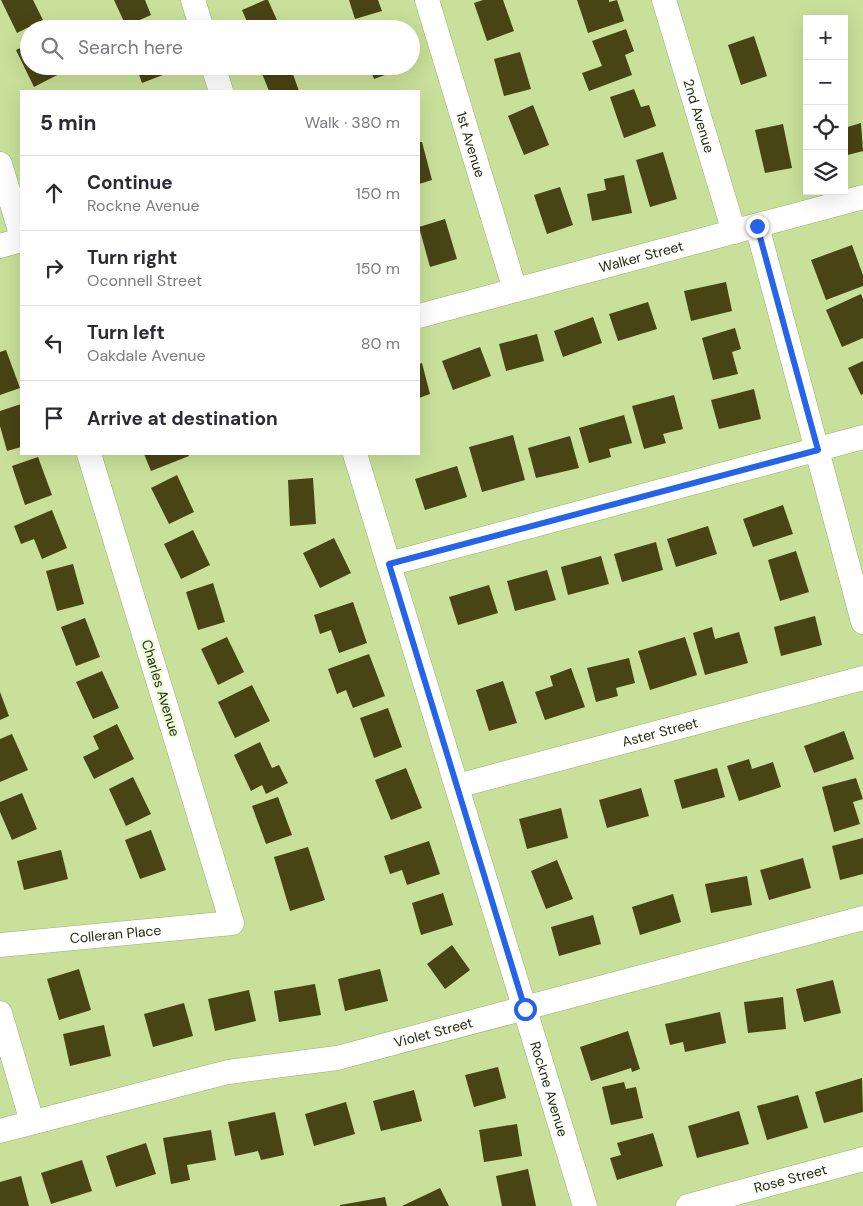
<!DOCTYPE html>
<html lang="en">
<head>
<meta charset="utf-8">
<style>
  :root { --surface:#fff; --page:#f7f7f7; --text:#2b2b33; --muted:#7c7c81; --line:#e1e1e2 }
  body { margin:0; font-family:"DM Sans",sans-serif; background:var(--page); color:var(--text) }
  .controls { position:absolute; right:15px; top:15px; display:grid; overflow:hidden; border-radius:0px; box-shadow:0 5px 20px #0002 }
  .controls button { width:45px; height:45px; display:grid; place-items:center; padding:0; border:0; border-bottom:1px solid var(--line); background:var(--surface); color:var(--text); font:25px sans-serif }
  .stop { position:absolute; width:15px; height:15px; margin:-11px; border:4px solid #2563eb; border-radius:50%; background:#fff }
  .stop.end { background:#2563eb; border-color:#fff; box-shadow:0 1px 5px #0008 }
  .list { margin:0; padding:0; list-style:none }
  h2 { display:flex; justify-content:space-between; align-items:center; height:65px; margin:0; padding:0 20px; font-size:21px }
  h2 small { font-size:16px; font-weight:400; color:var(--muted) }
  .list li { display:grid; grid-template-columns:32px 1fr auto; gap:15px; align-items:center; box-sizing:border-box; height:75px; padding:0 20px; border-top:1px solid var(--line) }
  .list b { display:block; font-size:19px; white-space:nowrap }
  .list p { margin:0; font-size:16px; white-space:nowrap; color:var(--muted) }
  .list em { font-size:16px; font-style:normal; color:var(--muted) }
  .icon { flex:none; width:28px; height:28px; fill:none; stroke:currentColor; stroke-width:2; stroke-linecap:round; stroke-linejoin:round }
  .map { position:relative; flex:none; width:863px; height:1206px; overflow:hidden }
  .search { position:absolute; background:var(--surface); box-shadow:0 5px 20px #0002; left:20px; top:20px; width:400px; height:55px; display:flex; align-items:center; gap:12px; box-sizing:border-box; padding:0 18px; border-radius:28px; color:var(--muted); font-size:19px }
  .panel { position:absolute; background:var(--surface); box-shadow:0 5px 20px #0002; left:20px; top:90px; width:400px; height:365px; border-radius:0px }
  .map>svg:first-child { display:block }
  .building { fill:#494414 }
  .lines { fill:none; stroke-linecap:round; stroke-linejoin:round }
  .minor-casing { stroke:#9ab16c; stroke-width:25 }
  .minor { stroke:#fff; stroke-width:24 }
  .route { stroke:#2563eb; stroke-width:6 }
  .labels { text-anchor:middle; stroke-width:5; stroke-linejoin:round; paint-order:stroke }
  .street-label { font-size:14px; fill:#232b0f; stroke:#effcd9 }
</style>
</head>
<body>
<div class="map">
<svg width="863" height="1206" viewBox="0 0 863 1206">
  <rect width="100%" height="100%" fill="#c8e099"/>
  <g class="building">
    <polygon points="1,0 33,0 43,20 17,33"/>
    <polygon points="114,0 145,0 151,15 126,26"/>
    <polygon points="265,0 268,0 281,29 250,29 242,10"/>
    <polygon points="349,0 378,0 382,11 355,19"/>
    <polygon points="483,0 503,0 514,31 487,41 474,3"/>
    <polygon points="577,0 609,0 609,2 617,0 624,21 588,33"/>
    <polygon points="626,29 634,51 625,55 632,75 589,91 582,73 602,66 592,41"/>
    <polygon points="754,36 767,76 741,85 728,45"/>
    <polygon points="29,44 29,66 60,66 63,72 34,87 16,50"/>
    <polygon points="520,52 531,89 504,96 494,59"/>
    <polygon points="136,66 166,66 168,73 142,83"/>
    <polygon points="259,66 290,66 299,91 269,91"/>
    <polygon points="369,66 400,66 401,69 374,79"/>
    <polygon points="634,89 641,107 649,105 656,126 624,138 610,97"/>
    <polygon points="533,105 549,145 524,155 508,116"/>
    <polygon points="861,123 863,151 844,156 844,128"/>
    <polygon points="783,124 792,168 765,173 755,130"/>
    <polygon points="419,142 422,142 432,180 419,184"/>
    <polygon points="663,152 677,199 650,207 636,160"/>
    <polygon points="624,175 632,213 592,221 587,194 606,190 604,179"/>
    <polygon points="560,187 573,225 547,234 534,195"/>
    <polygon points="445,219 457,259 430,267 419,227"/>
    <polygon points="852,245 863,275 863,286 826,300 811,260"/>
    <polygon points="726,282 732,311 691,321 684,291"/>
    <polygon points="861,294 863,299 863,338 842,347 826,310"/>
    <polygon points="648,302 657,329 618,341 609,314"/>
    <polygon points="593,317 602,343 563,357 554,331"/>
    <polygon points="735,328 741,349 732,352 738,374 713,380 702,338"/>
    <polygon points="537,334 544,361 506,371 499,344"/>
    <polygon points="480,347 491,376 453,390 442,361"/>
    <polygon points="6,350 20,388 0,395 0,352"/>
    <polygon points="863,361 863,394 861,395 848,368"/>
    <polygon points="422,363 430,394 419,398 419,364"/>
    <polygon points="754,389 761,419 719,429 711,400"/>
    <polygon points="674,395 683,429 663,434 666,443 644,449 632,406"/>
    <polygon points="21,404 21,447 7,451 0,426 0,411"/>
    <polygon points="624,415 632,443 609,449 611,457 589,463 579,428"/>
    <polygon points="513,435 525,480 482,492 469,447"/>
    <polygon points="570,436 579,468 536,478 528,448"/>
    <polygon points="144,454 188,454 189,456 151,471"/>
    <polygon points="38,457 52,495 25,505 12,466"/>
    <polygon points="457,466 467,497 425,510 415,479"/>
    <polygon points="177,475 194,512 169,524 151,488"/>
    <polygon points="313,478 316,524 290,526 288,480"/>
    <polygon points="783,505 793,534 753,547 743,519"/>
    <polygon points="52,510 67,548 42,559 34,539 21,544 14,526"/>
    <polygon points="708,526 717,554 676,567 667,539"/>
    <polygon points="193,530 210,565 181,579 164,544"/>
    <polygon points="334,538 351,573 320,588 303,553"/>
    <polygon points="656,542 663,570 622,582 614,554"/>
    <polygon points="796,551 809,592 780,601 768,560"/>
    <polygon points="601,556 609,584 568,595 561,567"/>
    <polygon points="73,564 84,604 57,611 46,571"/>
    <polygon points="547,570 556,600 515,611 507,581"/>
    <polygon points="213,583 225,622 198,630 186,592"/>
    <polygon points="489,585 498,613 458,625 449,597"/>
    <polygon points="353,602 367,643 339,653 331,630 320,634 314,615"/>
    <polygon points="815,616 822,645 781,656 774,627"/>
    <polygon points="85,618 100,657 76,666 61,627"/>
    <polygon points="712,627 715,639 739,632 748,663 705,675 693,633"/>
    <polygon points="227,637 244,672 218,685 201,649"/>
    <polygon points="685,637 697,675 650,690 638,651"/>
    <polygon points="369,654 385,696 353,708 346,690 337,694 328,669"/>
    <polygon points="629,658 635,683 616,688 618,696 596,702 587,668"/>
    <polygon points="571,668 585,707 545,720 535,692 553,686 550,676"/>
    <polygon points="102,671 119,708 93,719 76,682"/>
    <polygon points="503,681 517,723 489,731 476,690"/>
    <polygon points="252,685 270,721 235,738 218,702"/>
    <polygon points="0,692 9,716 0,720"/>
    <polygon points="388,708 402,747 374,758 360,718"/>
    <polygon points="117,724 134,759 94,779 83,757 99,749 93,736"/>
    <polygon points="844,731 854,759 814,773 804,746"/>
    <polygon points="12,734 28,770 0,782 0,739"/>
    <polygon points="260,742 272,768 279,765 288,783 266,794 262,785 251,791 234,755"/>
    <polygon points="749,759 752,769 773,762 781,787 739,801 727,766"/>
    <polygon points="406,768 422,808 391,820 375,780"/>
    <polygon points="717,768 725,797 682,809 674,780"/>
    <polygon points="133,777 151,814 126,826 109,789"/>
    <polygon points="856,778 863,799 853,802 860,824 834,832 822,787"/>
    <polygon points="641,788 649,816 607,828 599,800"/>
    <polygon points="22,793 37,829 12,840 0,812 0,802"/>
    <polygon points="278,797 292,835 266,844 252,806"/>
    <polygon points="561,808 568,838 527,849 519,819"/>
    <polygon points="151,830 166,870 140,879 125,840"/>
    <polygon points="863,838 863,874 840,880 832,846"/>
    <polygon points="429,841 440,874 407,885 402,870 390,874 384,856"/>
    <polygon points="308,847 325,900 290,911 274,857"/>
    <polygon points="61,850 68,879 24,890 17,861"/>
    <polygon points="803,858 811,888 769,900 760,870"/>
    <polygon points="557,860 573,899 546,909 531,871"/>
    <polygon points="747,876 752,905 711,913 705,884"/>
    <polygon points="443,893 453,925 421,935 412,903"/>
    <polygon points="673,894 681,922 640,935 632,907"/>
    <polygon points="593,915 601,944 559,956 551,927"/>
    <polygon points="452,945 470,970 445,989 427,964"/>
    <polygon points="79,969 91,1010 59,1020 47,979"/>
    <polygon points="380,969 388,1001 345,1011 338,979"/>
    <polygon points="833,980 841,1013 804,1022 796,989"/>
    <polygon points="315,984 321,1015 279,1022 274,991"/>
    <polygon points="249,990 256,1021 215,1031 208,999"/>
    <polygon points="783,997 786,1029 748,1033 744,1002"/>
    <polygon points="184,1003 193,1036 153,1047 144,1014"/>
    <polygon points="720,1012 726,1043 685,1052 683,1042 670,1045 665,1024"/>
    <polygon points="104,1025 111,1056 70,1066 63,1034"/>
    <polygon points="628,1031 640,1069 632,1072 631,1068 591,1081 580,1047"/>
    <polygon points="498,1067 506,1098 474,1107 465,1075"/>
    <polygon points="862,1078 863,1112 824,1123 815,1092"/>
    <polygon points="624,1082 626,1089 636,1087 643,1118 611,1125 602,1087"/>
    <polygon points="414,1090 422,1121 381,1131 373,1101"/>
    <polygon points="798,1095 808,1128 767,1140 757,1106"/>
    <polygon points="346,1102 355,1134 314,1146 305,1114"/>
    <polygon points="739,1111 749,1144 697,1158 688,1126"/>
    <polygon points="275,1112 284,1155 261,1160 258,1151 235,1156 228,1122"/>
    <polygon points="517,1124 522,1156 484,1162 479,1130"/>
    <polygon points="211,1130 216,1160 187,1165 190,1180 171,1184 163,1138"/>
    <polygon points="653,1133 663,1166 617,1180 610,1158 621,1155 617,1143"/>
    <polygon points="146,1143 156,1174 116,1187 106,1156"/>
    <polygon points="82,1160 92,1191 51,1204 41,1173"/>
    <polygon points="528,1169 536,1206 502,1206 496,1176"/>
    <polygon points="21,1176 29,1206 0,1206 0,1182"/>
    <polygon points="440,1188 449,1206 402,1206"/>
    <polygon points="385,1197 387,1206 340,1206 340,1205"/>
  </g>
  <g class="lines">
    <defs>
      <g id="minor">
        <polyline points="193,0 202,29"/>
        <path id="s1" d="M427,0L515,290"/>
        <path id="s2" d="M664,0L734,232"/>
        <polyline points="213,66 221,91"/>
        <polyline points="0,164 21,234"/>
        <polyline points="757,226 863,622"/>
        <polyline points="0,246 21,240"/>
        <path id="s3" d="M419,316L863,197"/>
        <path id="s4" d="M355,454L585,1206"/>
        <polyline points="389,564 863,437"/>
        <path id="s5" d="M457,786L863,678"/>
        <path id="s6" d="M0,945L232,923L89,454"/>
        <polyline points="0,1013 32,1122"/>
        <path id="s7" d="M0,1131L228,1072L337,1058L863,918"/>
        <path id="s8" d="M688,1206L863,1159"/>
      </g>
    </defs>
    <use href="#minor" class="minor-casing"/>
    <use href="#minor" class="minor"/>
  </g>
  <g class="lines">
    <polyline class="route" points="525,1009 389,564 818,450 757,226"/>
  </g>
  <g class="labels">
    <g class="street-label">
      <text dy="5" stroke="none"><textPath href="#s2" startOffset="121">2nd Avenue</textPath></text>
      <text dy="5" stroke="none"><textPath href="#s1" startOffset="151">1st Avenue</textPath></text>
      <text dy="5" stroke="none"><textPath href="#s3" startOffset="230">Walker Street</textPath></text>
      <text transform="translate(161 688) rotate(73)" y="5">Charles Avenue</text>
      <text dy="5" stroke="none"><textPath href="#s5" startOffset="210">Aster Street</textPath></text>
      <text dy="5" stroke="none"><textPath href="#s6" startOffset="116">Colleran Place</textPath></text>
      <text dy="5" stroke="none"><textPath href="#s7" startOffset="445">Violet Street</textPath></text>
      <text dy="5" stroke="none"><textPath href="#s4" startOffset="664">Rockne Avenue</textPath></text>
      <text dy="5" stroke="none"><textPath href="#s8" startOffset="106">Rose Street</textPath></text>
    </g>
  </g>
</svg>
<div class="controls">
<button>+</button>
<button>−</button>
<button><svg class="icon" aria-label="locate" viewBox="0 0 24 24"><circle cx="12" cy="12" r="6"/><path d="M12 2v4M12 18v4M2 12h4M18 12h4"/></svg></button>
<button><svg class="icon" aria-label="layers" viewBox="0 0 24 24"><path d="M12 4l9 5-9 5-9-5zM3 14l9 5 9-5"/></svg></button>
</div>
<div class="stop" style="left:525px;top:1009px"></div>
<div class="stop end" style="left:757px;top:226px"></div>
<div class="search"><svg class="icon" aria-label="search" viewBox="0 0 24 24"><circle cx="10" cy="10" r="6"/><path d="M15 15l6 6"/></svg>Search here</div>
<section class="panel">
<h2>5 min<small>Walk · 380 m</small></h2>
<ul class="list">
<li><svg class="icon" aria-label="ahead" viewBox="0 0 24 24"><path d="M12 20V5M6 11l6-6 6 6"/></svg><div><b>Continue</b><p>Rockne Avenue</p></div><em>150 m</em></li>
<li><svg class="icon" aria-label="right" viewBox="0 0 24 24"><path d="M7 20v-9h11M14 6l5 5-5 5"/></svg><div><b>Turn right</b><p>Oconnell Street</p></div><em>150 m</em></li>
<li><svg class="icon" aria-label="left" viewBox="0 0 24 24"><path d="M17 20v-9H6M10 6l-5 5 5 5"/></svg><div><b>Turn left</b><p>Oakdale Avenue</p></div><em>80 m</em></li>
<li><svg class="icon" aria-label="arrive" viewBox="0 0 24 24"><path d="M6 21V4h12l-3 4 3 4H6"/></svg><div><b>Arrive at destination</b></div></li>
</ul>
</section>
</div>
</body>
</html>
